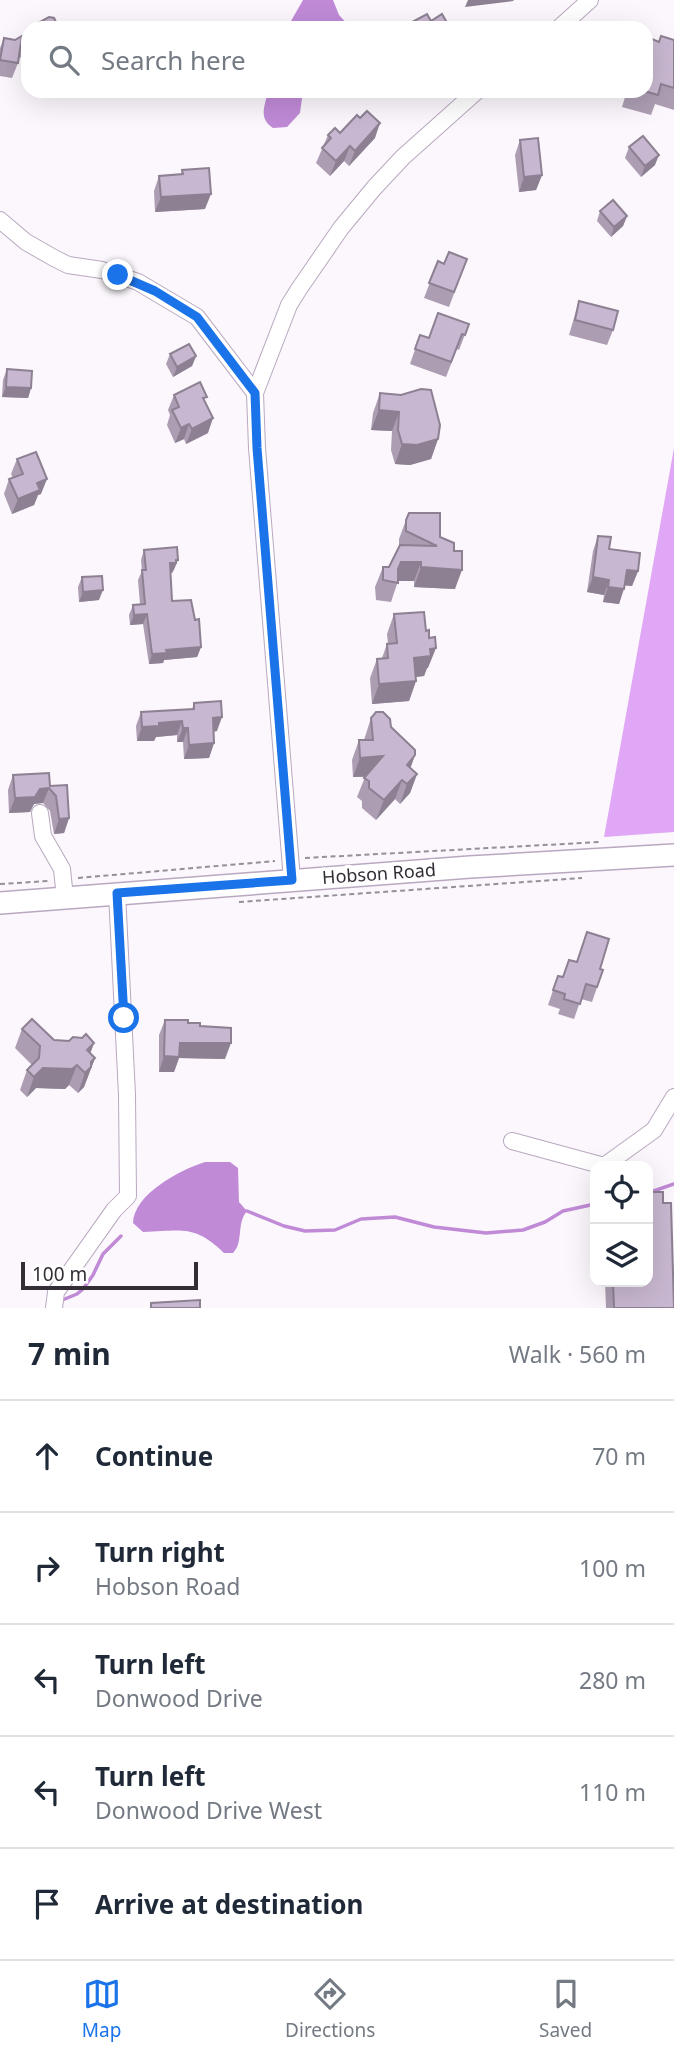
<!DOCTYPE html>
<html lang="en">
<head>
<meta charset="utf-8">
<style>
  :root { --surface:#fff; --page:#f2f2f3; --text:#1f2937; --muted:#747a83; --line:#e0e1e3; --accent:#1a73e8 }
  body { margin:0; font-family:"Noto Sans",sans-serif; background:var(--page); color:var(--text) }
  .controls { position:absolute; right:21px; bottom:21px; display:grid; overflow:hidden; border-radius:14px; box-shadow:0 7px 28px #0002 }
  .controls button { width:63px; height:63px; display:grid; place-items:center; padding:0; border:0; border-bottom:2px solid var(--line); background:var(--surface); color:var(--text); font:35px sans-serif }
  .scale { position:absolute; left:21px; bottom:18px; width:177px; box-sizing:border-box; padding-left:7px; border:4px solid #332d36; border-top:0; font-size:19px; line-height:24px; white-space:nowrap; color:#332d36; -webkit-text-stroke:5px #fff; paint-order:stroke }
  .stop { position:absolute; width:21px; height:21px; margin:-16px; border:5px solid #1a73e8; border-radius:50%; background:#fff }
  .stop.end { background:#1a73e8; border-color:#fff; box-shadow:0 2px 7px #0008 }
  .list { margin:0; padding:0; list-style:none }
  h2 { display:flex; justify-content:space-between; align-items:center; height:91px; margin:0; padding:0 28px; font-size:30px }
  h2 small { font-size:23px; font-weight:400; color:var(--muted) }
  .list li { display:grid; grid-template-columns:46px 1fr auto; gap:21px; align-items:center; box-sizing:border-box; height:112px; padding:0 28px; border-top:2px solid var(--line) }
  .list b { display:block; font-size:26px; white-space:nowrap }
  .list p { margin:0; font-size:23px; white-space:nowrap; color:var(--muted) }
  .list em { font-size:23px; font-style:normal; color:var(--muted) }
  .icon { flex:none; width:38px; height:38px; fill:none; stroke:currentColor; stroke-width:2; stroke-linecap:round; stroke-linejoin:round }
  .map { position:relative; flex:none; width:674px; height:1308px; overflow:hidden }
  .search { position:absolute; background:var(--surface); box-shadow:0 7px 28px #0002; left:21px; right:21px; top:21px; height:77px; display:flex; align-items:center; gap:18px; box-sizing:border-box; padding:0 24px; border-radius:21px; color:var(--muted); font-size:26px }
  .sheet { height:651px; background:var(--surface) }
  nav { display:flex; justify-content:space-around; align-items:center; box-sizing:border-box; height:98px; border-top:2px solid var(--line); background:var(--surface); font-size:19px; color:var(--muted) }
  nav a { display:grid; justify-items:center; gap:4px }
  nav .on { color:var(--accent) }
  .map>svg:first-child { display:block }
  .forest { fill:#dfa7f6 }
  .water { fill:#c08ad7 }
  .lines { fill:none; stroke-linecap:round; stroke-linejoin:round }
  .stream { stroke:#c08ad7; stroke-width:3.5 }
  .minor-casing { stroke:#b9a8c0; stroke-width:18 }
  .major-casing { stroke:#b9a8c0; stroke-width:24 }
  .path { stroke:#959097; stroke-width:2; stroke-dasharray:5 3.5; stroke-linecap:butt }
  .minor { stroke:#fff; stroke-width:16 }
  .major { stroke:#fff; stroke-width:21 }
  .wall { fill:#ac9db3 }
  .shaded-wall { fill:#8c8092 }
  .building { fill:#c8b7d0; stroke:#8c8092; stroke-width:2 }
  .route { stroke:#1a73e8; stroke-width:9 }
  .labels { text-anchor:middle; stroke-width:7; stroke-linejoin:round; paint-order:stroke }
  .street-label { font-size:18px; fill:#332d36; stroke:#fff }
</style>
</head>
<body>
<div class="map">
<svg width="674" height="1308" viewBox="0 0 674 1308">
  <rect width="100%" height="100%" fill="#fbf7fc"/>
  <polygon class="forest" points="674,448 674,832 604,837"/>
  <g class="water">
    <polygon points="303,0 333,0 339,15 351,28 330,28 324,22 319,22 315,28 287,28"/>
    <path d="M268,91H303L300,113L287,127L273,128C258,118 265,106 268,91Z"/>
    <path d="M205,1162H230L238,1168L239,1202L247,1211C236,1224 244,1242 233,1253H224C194,1224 182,1231 143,1232L133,1223C134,1194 180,1170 205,1162Z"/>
  </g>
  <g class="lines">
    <g class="stream">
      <polyline points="648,1193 674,1184"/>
      <polyline points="247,1211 284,1226 305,1231 335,1230 361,1219 395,1217 434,1227 486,1233 523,1230 545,1222 563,1211 595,1204"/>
      <polyline points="60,1301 77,1294 83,1289 93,1275 103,1254 121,1236"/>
    </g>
    <defs>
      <g id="minor">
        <polyline points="559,28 590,0"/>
        <polyline points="0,220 26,242 54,258 68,265 102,270 138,282 197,317 255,393"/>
        <polyline points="40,813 43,836 62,869 65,898"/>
        <polyline points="292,880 257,448 255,393 289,305 299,289 341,228 374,188 403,157 477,91"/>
        <polyline points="512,1141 604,1166 654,1130 674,1097"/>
        <polyline points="54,1308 56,1292 114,1210 128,1196 127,1095 117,893"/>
      </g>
      <polyline id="major" points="0,903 470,867 674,855"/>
    </defs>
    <use href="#minor" class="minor-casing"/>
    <use href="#major" class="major-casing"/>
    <g class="path">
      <polyline points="305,858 600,842"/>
      <polyline points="78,878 275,861"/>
      <polyline points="0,884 48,881"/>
      <polyline points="239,902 582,878"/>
    </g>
    <use href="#minor" class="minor"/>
    <use href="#major" class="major"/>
  </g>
  <g class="wall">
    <polygon points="28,31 28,71 19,55 18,63 12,78 0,76 0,48 4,38 15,40 27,34"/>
    <polygon points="652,39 659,42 674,39 674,110 655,104 651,115 622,107 627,91 646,91 646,55"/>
    <polygon points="340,133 375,138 349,166 344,161 330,176 316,163 328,135"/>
    <polygon points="520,140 542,175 536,190 519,192 515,155"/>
    <polygon points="629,147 655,165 641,177 625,158"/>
    <polygon points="182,170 205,209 155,212 154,191 159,176 181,174"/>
    <polygon points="600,211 627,216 623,226 611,237 597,221"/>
    <polygon points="467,259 449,307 424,298 438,261 444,264"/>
    <polygon points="579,301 613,330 607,345 569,335"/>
    <polygon points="469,324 459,350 457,349 446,377 410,364 420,335 429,338"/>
    <polygon points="170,354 196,356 192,366 173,377 166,364"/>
    <polygon points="7,369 31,388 28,398 2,397 3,380"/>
    <polygon points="380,393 438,439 431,459 410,465 395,464 391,450 392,431 371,430 373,413"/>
    <polygon points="174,395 205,401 208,433 186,444 184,439 175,443 167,425 170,415 168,410"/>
    <polygon points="17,459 41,494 38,495 34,505 12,514 4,494 9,479 13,478 11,474"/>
    <polygon points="406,520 440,537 455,589 414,587 414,581 398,581 391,602 376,600 375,587 383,567 389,567 399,547 399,539"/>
    <polygon points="598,536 609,549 638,571 632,586 624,585 619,604 603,602 604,595 587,592 593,551"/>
    <polygon points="144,550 178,560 174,570 172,573 170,573 172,601 195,620 201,647 197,657 164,660 163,663 149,664 143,624 130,625 129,615 133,605 140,604 138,580 142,571 141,560"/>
    <polygon points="82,577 99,600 79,602 78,587"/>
    <polygon points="394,614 428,668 427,668 424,676 415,677 416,681 409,701 372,704 370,678 377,659 382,658 387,644 388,644 387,634"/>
    <polygon points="194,703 217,731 213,732 214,743 209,758 184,759 183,742 177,742 177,735 156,737 154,741 137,741 136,726 141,712 192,709"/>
    <polygon points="371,718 391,727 415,755 410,768 417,774 410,793 400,804 395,799 376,820 362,808 362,801 357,797 365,777 353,777 352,760 359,740 364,740"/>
    <polygon points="13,775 50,786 69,818 64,833 54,834 50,811 43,803 34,804 30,812 9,813 8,790"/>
    <polygon points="587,932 600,969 603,970 592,1002 581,999 574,1019 558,1014 560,1009 548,1005 558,976 563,977 569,960 577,962"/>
    <polygon points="165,1020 188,1023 200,1026 225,1059 179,1058 174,1072 159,1072 159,1035"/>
    <polygon points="22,1029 54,1040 69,1041 82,1038 94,1043 90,1054 95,1058 84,1087 78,1093 69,1085 65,1089 36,1088 27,1097 20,1090 27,1070 32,1065 15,1048"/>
    <polygon points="663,1203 674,1308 606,1308 605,1282 648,1282"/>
  </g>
  <g class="shaded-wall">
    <polygon points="468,0 514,0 513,1 465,7"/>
    <polygon points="380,123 375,138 349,166 355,151"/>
    <polygon points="350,146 344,161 330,176 336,161"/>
    <polygon points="659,155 655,165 641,177 645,166"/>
    <polygon points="542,175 536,190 519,192 524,177"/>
    <polygon points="211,194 205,209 155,212 161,197"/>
    <polygon points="627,216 623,226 611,237 614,227"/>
    <polygon points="196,356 192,366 173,377 177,367"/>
    <polygon points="6,387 31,388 28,398 2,397"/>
    <polygon points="379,410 399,412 392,431 371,430"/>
    <polygon points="213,418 208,433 186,444 192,429"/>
    <polygon points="189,424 184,439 175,443 181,428"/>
    <polygon points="438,439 431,459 410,465 395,464 402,444"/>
    <polygon points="47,479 41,494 38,495 34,505 12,514 18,499 37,483"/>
    <polygon points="176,560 178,560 172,573 166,573 170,563"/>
    <polygon points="401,562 421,562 414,581 394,581 398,569"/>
    <polygon points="421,567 462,570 455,589 414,587"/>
    <polygon points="627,570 638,571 632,586 621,585"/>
    <polygon points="593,577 609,580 604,595 587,592"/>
    <polygon points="608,587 624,589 619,604 603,602"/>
    <polygon points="103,590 99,600 79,602 83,592"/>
    <polygon points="147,614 143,624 130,625 134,615"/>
    <polygon points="201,647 197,657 164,660 163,663 149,664 152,654 166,650"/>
    <polygon points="436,648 428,668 427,668 424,676 407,678 414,658 430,649"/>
    <polygon points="416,681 409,701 372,704 379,684"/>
    <polygon points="222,717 217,731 207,732 213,718"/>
    <polygon points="182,721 177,735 156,737 154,741 137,741 142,727 159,723"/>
    <polygon points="183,728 188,728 183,742 177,742"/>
    <polygon points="214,743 209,758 184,759 189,745"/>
    <polygon points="415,755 408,775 402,780 395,799 376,820 384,800 407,765"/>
    <polygon points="383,756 376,776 353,777 360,758"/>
    <polygon points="417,774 410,793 400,804 407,784"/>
    <polygon points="49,788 43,803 34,804 30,812 9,813 15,798 40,789"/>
    <polygon points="69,818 64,833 54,834 59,819"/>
    <polygon points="94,1043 87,1062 79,1070 87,1050"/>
    <polygon points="180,1043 231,1043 225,1059 179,1058 174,1072 159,1072 164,1056"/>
    <polygon points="95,1058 84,1087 78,1093 85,1073 91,1062"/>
    <polygon points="77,1065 69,1085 65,1089 36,1088 27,1097 34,1077 43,1068"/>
  </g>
  <g class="building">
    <polygon points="427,14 431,21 442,14 450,28 401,28"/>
    <polygon points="49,17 54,18 59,28 29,28"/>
    <polygon points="28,33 28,46 23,36"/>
    <polygon points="22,36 18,63 0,60 4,38 15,40"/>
    <polygon points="661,36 674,40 674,88 661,84 658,95 644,91 646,91 646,58 652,39 659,42"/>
    <polygon points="367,111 380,123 355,151 350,146 336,161 322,148 331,138 328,135 335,128 340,133 357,115 360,118"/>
    <polygon points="643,136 659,155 645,166 629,147"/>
    <polygon points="538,138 542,175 524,177 520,140"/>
    <polygon points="209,168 211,194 161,197 159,176 183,174 182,170"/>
    <polygon points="613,200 627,216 614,227 600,211"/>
    <polygon points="449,252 467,259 454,292 429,283 438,261 444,264"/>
    <polygon points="579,301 618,311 613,330 575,320"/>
    <polygon points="438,313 469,324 465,335 462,334 451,362 415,349 420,335 429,338"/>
    <polygon points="189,344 196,356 177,367 170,354"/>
    <polygon points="7,369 32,371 31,388 6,387"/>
    <polygon points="200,382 207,397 203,398 213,418 192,429 189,424 181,428 172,410 179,407 174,395"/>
    <polygon points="421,389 431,390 440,425 438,439 417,445 402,444 398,430 399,412 379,410 380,393 401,395"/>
    <polygon points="36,452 47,479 37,483 40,490 18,499 9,479 23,474 17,459"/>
    <polygon points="409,513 440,513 440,537 454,543 454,551 462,551 462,570 421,567 421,562 401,562 398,569 398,583 383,580 383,567 389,567 400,545 437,546 406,531 406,520"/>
    <polygon points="598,536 611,537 609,549 640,553 638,571 627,570 624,589 608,587 609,580 593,577"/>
    <polygon points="177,547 178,560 176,560 176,563 170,563 172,601 191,600 195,620 199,619 201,647 166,650 167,653 152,654 147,614 134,615 133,605 145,604 142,570 146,570 144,550"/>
    <polygon points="102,576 103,590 83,592 82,577"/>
    <polygon points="424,612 426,631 429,630 429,638 435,637 436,648 430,649 431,656 414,658 416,681 379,684 377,659 388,658 387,644 397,643 394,614"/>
    <polygon points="221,701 222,717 213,718 214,743 189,745 188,728 183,728 182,721 159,723 159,726 142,727 141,712 194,709 194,703"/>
    <polygon points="376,712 383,712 390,719 391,727 415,750 415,755 407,765 417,774 407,784 402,780 384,800 369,788 369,781 364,778 383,756 360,758 359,740 373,740 371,718"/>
    <polygon points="49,773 50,786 67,785 69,818 59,819 56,796 49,788 40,789 35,797 15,798 13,775"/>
    <polygon points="587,932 609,939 600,969 603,970 597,987 586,984 580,1004 564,999 565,994 553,990 558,976 563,977 569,960 577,962"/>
    <polygon points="32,1019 54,1040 69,1041 73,1037 82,1038 86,1034 94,1043 87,1050 95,1058 91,1062 91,1067 85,1073 77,1065 72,1069 43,1068 34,1077 27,1070 39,1058 40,1046 22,1029"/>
    <polygon points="165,1020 188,1020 188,1023 200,1023 200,1026 231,1028 231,1043 180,1043 179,1057 164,1056"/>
    <polygon points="648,1192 663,1192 663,1203 671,1203 674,1308 614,1308 613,1282 648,1282"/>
    <polygon points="200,1300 200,1308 151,1308 151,1303"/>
  </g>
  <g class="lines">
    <polyline class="route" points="118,275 155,291 197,317 255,393 257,448 292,880 117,893 124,1018"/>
  </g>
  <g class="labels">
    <g class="street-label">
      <text transform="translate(379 874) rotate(-4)" y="6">Hobson Road</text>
    </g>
  </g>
</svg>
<div class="controls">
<button><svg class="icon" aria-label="locate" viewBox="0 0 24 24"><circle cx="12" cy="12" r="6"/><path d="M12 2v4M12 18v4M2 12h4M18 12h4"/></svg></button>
<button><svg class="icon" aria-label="layers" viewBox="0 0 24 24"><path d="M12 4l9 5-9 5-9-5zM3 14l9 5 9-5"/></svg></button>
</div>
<div class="scale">100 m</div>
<div class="stop" style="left:124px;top:1018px"></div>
<div class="stop end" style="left:118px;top:275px"></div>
<div class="search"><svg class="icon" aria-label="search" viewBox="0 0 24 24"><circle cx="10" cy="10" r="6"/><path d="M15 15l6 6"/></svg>Search here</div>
</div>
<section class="sheet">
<h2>7 min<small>Walk · 560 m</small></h2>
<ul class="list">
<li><svg class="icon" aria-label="ahead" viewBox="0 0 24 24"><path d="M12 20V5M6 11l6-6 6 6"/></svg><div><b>Continue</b></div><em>70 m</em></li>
<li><svg class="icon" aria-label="right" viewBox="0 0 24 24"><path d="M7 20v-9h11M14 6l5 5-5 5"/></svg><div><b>Turn right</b><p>Hobson Road</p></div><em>100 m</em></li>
<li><svg class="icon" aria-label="left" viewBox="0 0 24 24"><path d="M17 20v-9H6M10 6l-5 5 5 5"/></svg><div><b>Turn left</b><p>Donwood Drive</p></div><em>280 m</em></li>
<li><svg class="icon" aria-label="left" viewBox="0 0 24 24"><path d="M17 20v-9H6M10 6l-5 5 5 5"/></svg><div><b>Turn left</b><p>Donwood Drive West</p></div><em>110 m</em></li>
<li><svg class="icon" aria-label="arrive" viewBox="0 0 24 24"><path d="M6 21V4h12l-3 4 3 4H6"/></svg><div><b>Arrive at destination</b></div></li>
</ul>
</section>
<nav>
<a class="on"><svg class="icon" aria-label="map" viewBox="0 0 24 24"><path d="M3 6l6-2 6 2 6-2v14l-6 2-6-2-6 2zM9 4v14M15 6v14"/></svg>Map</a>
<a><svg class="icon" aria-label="directions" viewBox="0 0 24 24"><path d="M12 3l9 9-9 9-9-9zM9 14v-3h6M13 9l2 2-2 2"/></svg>Directions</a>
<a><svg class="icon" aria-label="saved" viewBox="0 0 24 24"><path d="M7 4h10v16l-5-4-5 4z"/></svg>Saved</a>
</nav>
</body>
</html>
